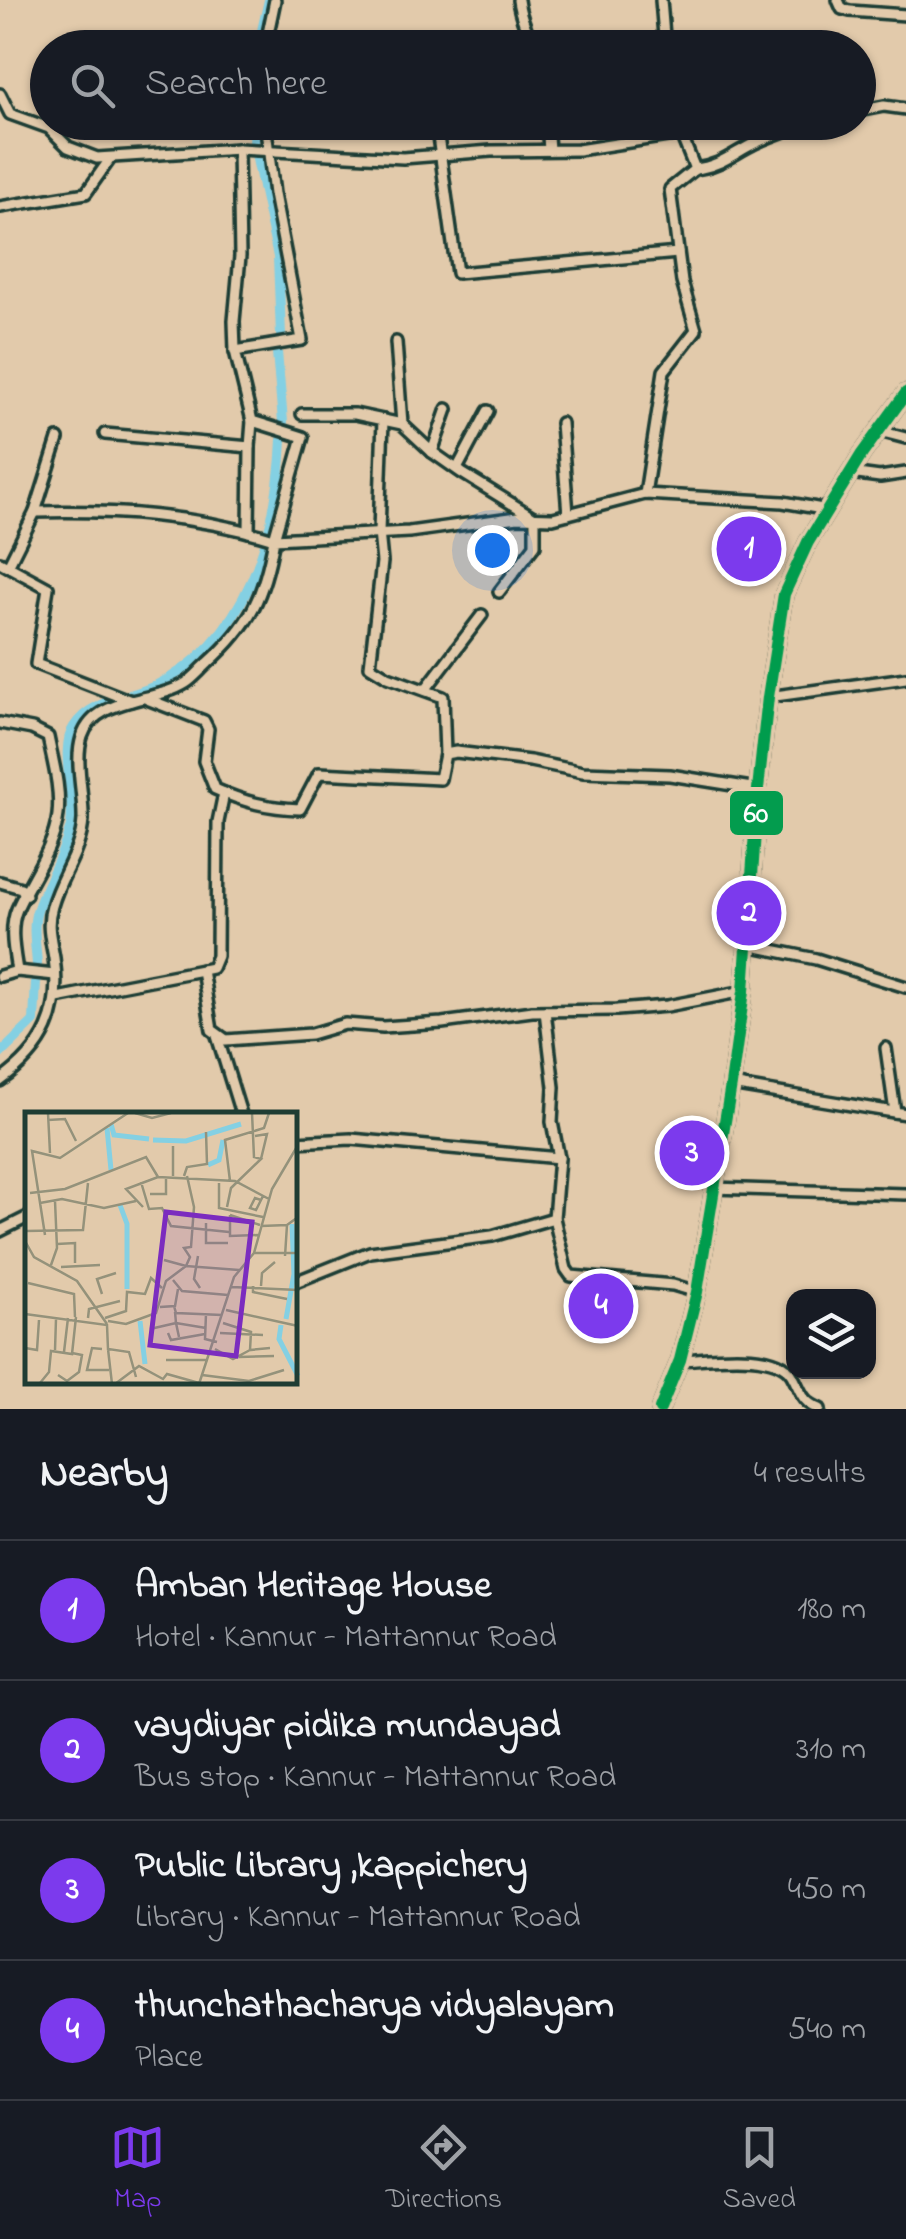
<!DOCTYPE html>
<html lang="en">
<head>
<meta charset="utf-8">
<style>
  :root { --surface:#171b24; --page:#242831; --text:#f1f3f6; --muted:#9ea1a6; --line:#363941; --accent:#7c3aed }
  body { margin:0; font-family:"Indie Flower",sans-serif; background:var(--page); color:var(--text) }
  .controls { position:absolute; right:30px; bottom:30px; display:grid; overflow:hidden; border-radius:20px; box-shadow:0 2px 8px #0004 }
  .controls button { width:90px; height:90px; display:grid; place-items:center; padding:0; border:0; border-bottom:2px solid var(--line); background:var(--surface); color:var(--text); font:50px sans-serif }
  .you { position:absolute; left:492px; top:550px; width:35px; height:35px; margin:-25px; border:8px solid #fff; border-radius:50%; background:#1a73e8; box-shadow:0 0 0 15px #1a73e833 }
  .badge { display:grid; place-items:center; width:65px; height:65px; border-radius:50%; background:var(--accent); color:#fff; font-size:32px; font-weight:700 }
  .pin { position:absolute; translate:-50% -50%; border:5px solid #fff; box-shadow:0 2px 10px #0006 }
  .list { margin:0; padding:0; list-style:none }
  h2 { display:flex; justify-content:space-between; align-items:center; height:130px; margin:0; padding:0 40px; font-size:42px }
  h2 small { font-size:32px; font-weight:400; color:var(--muted) }
  .list li { display:grid; grid-template-columns:65px 1fr auto; gap:30px; align-items:center; box-sizing:border-box; height:140px; padding:0 40px; border-top:2px solid var(--line) }
  .list b { display:block; font-size:38px; white-space:nowrap }
  .list p { margin:0; font-size:32px; white-space:nowrap; color:var(--muted) }
  .list em { font-size:32px; font-style:normal; color:var(--muted) }
  .icon { flex:none; width:55px; height:55px; fill:none; stroke:currentColor; stroke-width:2; stroke-linecap:round; stroke-linejoin:round }
  .map { position:relative; flex:none; width:906px; height:1409px; overflow:hidden }
  .search { position:absolute; background:var(--surface); box-shadow:0 2px 8px #0004; left:30px; right:30px; top:30px; height:110px; display:flex; align-items:center; gap:25px; box-sizing:border-box; padding:0 35px; border-radius:55px; color:var(--muted); font-size:38px }
  .sheet { height:690px; background:var(--surface) }
  nav { display:flex; justify-content:space-around; align-items:center; box-sizing:border-box; height:140px; border-top:2px solid var(--line); background:var(--surface); font-size:28px; color:var(--muted) }
  nav a { display:grid; justify-items:center; gap:5px }
  nav .on { color:var(--accent) }
  .map>svg:first-child { display:block }
  .lines { fill:none; stroke-linecap:round; stroke-linejoin:round }
  .canal { stroke:#84d0e3; stroke-width:10 }
  .minor-casing { stroke:#1f3d34; stroke-width:16 }
  .secondary-casing { stroke:#1f3d34; stroke-width:20 }
  .minor { stroke:#e2caab; stroke-width:9 }
  .secondary { stroke:#e2caab; stroke-width:12 }
  .bus-1-casing { stroke:#e2caab; stroke-width:20 }
  .bus-1 { stroke:#039c4e; stroke-width:12 }
  .inset-river { fill:none; stroke:#84d0e3; stroke-width:5 }
  .inset-road { fill:none; stroke:#94927b; stroke-width:2.5 }
  .view { fill:#7b2cbf; fill-opacity:0.15; stroke:#7b2cbf; stroke-width:5 }
  .inset-edge { fill:none; stroke:#1f3d34; stroke-width:5 }
  .line-badge { stroke:#e2caab; stroke-width:4 }
  .badge-label { font-size:28px; text-anchor:middle; font-weight:bold; fill:#fff }
</style>
</head>
<body>
<div class="map">
<svg width="906" height="1409" viewBox="0 0 906 1409">
  <rect width="100%" height="100%" fill="#e2caab"/>
  <filter id="ink" filterUnits="userSpaceOnUse"><feTurbulence type="fractalNoise" baseFrequency=".01" numOctaves="2"/><feDisplacementMap in="SourceGraphic" scale="20" xChannelSelector="R" yChannelSelector="G"/><feConvolveMatrix kernelMatrix="1 2 1 2 8 2 1 2 1" color-interpolation-filters="sRGB"/></filter>
  <g filter="url(#ink)">
    <g class="lines">
      <g class="canal">
        <polyline points="258,48 269,0"/>
        <polyline points="255,122 254,145 278,257 281,336"/>
        <polyline points="277,352 283,422"/>
        <path d="M37,964C36,948 32,926 37,911C46,882 65,855 71,825C76,798 59,748 74,727C92,699 128,699 155,686C246,643 278,533 282,440"/>
        <polyline points="0,1054 34,1021 36,981"/>
      </g>
      <defs>
        <g id="minor">
          <path d="M518,0C520,18 528,30 532,48"/>
          <polyline points="661,0 665,48"/>
          <polyline points="838,0 842,9 850,11 906,15"/>
          <polyline points="265,48 275,0"/>
          <polyline points="0,94 10,114 49,128 68,147 97,158 238,149 403,158 491,151 578,150 680,134"/>
          <polyline points="858,111 884,106 906,109"/>
          <polyline points="436,122 457,273 678,253"/>
          <polyline points="547,122 549,150"/>
          <path d="M676,122L695,169C719,167 734,153 755,143C772,135 791,129 809,122"/>
          <polyline points="0,207 86,193 110,159"/>
          <polyline points="396,342 402,424"/>
          <polyline points="235,351 234,321 240,256 238,149"/>
          <polyline points="302,414 355,414 402,424 432,452 462,473 535,518 535,545 499,592"/>
          <polyline points="383,420 379,532 382,562 370,666 388,677 443,697 445,754"/>
          <polyline points="561,423 568,514"/>
          <polyline points="879,431 906,438"/>
          <polyline points="105,434 250,447 252,421"/>
          <polyline points="432,452 447,409"/>
          <polyline points="457,469 488,411"/>
          <polyline points="850,473 880,477 906,473"/>
          <polyline points="645,494 664,371 696,330 682,282 670,189 695,169"/>
          <path d="M35,512C116,510 196,515 274,539L303,437L252,421L235,351L302,340L274,194L265,122"/>
          <polyline points="249,532 250,447"/>
          <polyline points="0,562 48,588 36,664 131,701"/>
          <polyline points="8,566 35,512 58,439"/>
          <polyline points="425,690 482,615"/>
          <polyline points="768,697 906,678"/>
          <path d="M147,699L204,721L208,729L204,761L215,789C244,802 268,808 300,809L319,773L440,779L445,754L456,752L530,761L583,772L670,775L758,789"/>
          <path d="M0,723L32,729L48,737C53,762 61,789 58,815C54,849 30,879 17,909C9,928 14,951 17,971"/>
          <polyline points="0,882 21,888 26,895"/>
          <polyline points="748,945 816,959 906,987"/>
          <polyline points="202,970 212,1030 226,1040 311,1034 345,1024 383,1027 442,1023 532,1011 617,1010 667,1006 744,991"/>
          <polyline points="0,976 17,971 55,975"/>
          <polyline points="57,998 212,968 217,956 218,822 224,793"/>
          <polyline points="545,1011 554,1087 552,1122 559,1158 554,1218 566,1269 571,1276 673,1285 697,1292"/>
          <polyline points="217,1036 241,1114"/>
          <polyline points="886,1048 895,1112"/>
          <path d="M0,1081C45,1049 62,1013 54,958C51,939 46,925 52,906C60,876 81,852 83,820C84,794 74,762 82,737C95,696 155,703 186,683C194,678 201,669 208,663C251,624 264,596 274,539L409,532L518,517L553,518L645,494L783,502L828,510"/>
          <polyline points="731,1085 906,1114"/>
          <polyline points="295,1142 351,1139 559,1158"/>
          <polyline points="713,1188 906,1194"/>
          <polyline points="0,1231 28,1217"/>
          <polyline points="295,1282 370,1252 492,1236 554,1218"/>
          <path d="M680,1360C707,1359 776,1348 792,1375C801,1391 801,1402 820,1409"/>
        </g>
        <polyline id="secondary" points="660,1409 680,1360 697,1292 731,1085 744,991 758,789 768,697 784,594 808,542 862,454 906,393"/>
      </defs>
      <use href="#minor" class="minor-casing"/>
      <use href="#secondary" class="secondary-casing"/>
      <use href="#minor" class="minor"/>
      <use href="#secondary" class="secondary"/>
      <defs>
        <polyline id="bus-1" points="660,1409 680,1360 697,1292 731,1085 744,991 758,789 768,697 784,594 808,542 862,454 906,393"/>
      </defs>
      <use href="#bus-1" class="bus-1-casing"/>
      <use href="#bus-1" class="bus-1"/>
    </g>
  </g>
  <g transform="translate(25 1112)">
    <rect width="272" height="272" fill="#e2caab"/>
    <path class="inset-river" d="M86,12L89,23L124,27M82,16L86,58M128,28L161,29L216,12M183,53L194,48L198,28M95,93L102,112V177M261,207L269,162L267,112M115,209L120,252M256,213L254,227L273,264"/>
    <path class="inset-road" d="M23,1L25,41M110,1L127,6L146,1M23,8L40,7L51,29M230,24L242,22L236,47M148,34V64M159,64L162,55L182,52L181,20M205,69L200,28L239,16L244,1M116,70L124,97L137,96L146,114L204,120M194,71V96L238,105M5,81L40,77L121,45L133,65M125,82H141V65M236,88L230,86L225,96L231,98L238,84M15,91L37,87L79,96L111,89M118,95L101,77L133,65L210,69L244,87M202,95L206,76L236,47L229,45L227,1M205,103V124L233,123M205,103L235,113M181,111V131H203M236,114L262,113L273,105M0,119L58,118L63,71M20,123L7,39L35,46L103,1M0,129L9,145L52,169L82,212M32,132L50,131V151M229,141H273M173,144L169,167L175,176M260,144L262,113M139,148L161,154L165,145L159,136L166,135L169,95L162,64M26,153L32,136L30,89M36,155L75,153M148,168L157,179L203,183M3,171L49,182L50,205M228,174V180L262,187M236,174L237,161L250,150M206,175L273,178M77,182L72,167L91,161M149,194L151,201L197,203M135,195L150,194L153,177M201,198L273,214M0,202L82,213L83,237L104,240L111,265M181,202L180,227L192,230M63,206L64,197L95,189M80,206L101,199L102,180L120,182L126,166L137,176M83,209L101,212L131,201L141,169L161,154L214,158M198,211L226,220L225,238L245,236M125,217L151,211L150,200M143,221L146,228L180,222M195,221L238,223M154,225L151,211L181,216M0,236L12,238L14,208M77,237L67,236L62,258H84M83,237L87,272M190,237L208,247L225,238M30,238L31,207M39,240L43,206M214,245L249,244M141,248H183M33,263L42,269L54,260L57,243L47,241M177,263L224,269L259,258M15,271L24,260L26,239L47,242L51,205M90,272L114,254L138,267L142,262L174,271M174,272L209,165L229,141L247,77L273,33"/>
    <path class="view" d="M141,100L227,110L211,244L125,233Z"/>
    <rect width="272" height="272" class="inset-edge"/>
  </g>
  <rect class="line-badge" x="728" y="789" width="57" height="48" rx="10" fill="#039c4e"/>
  <g class="badge-label">
    <text x="756" y="822">60</text>
  </g>
</svg>
<div class="controls">
<button><svg class="icon" aria-label="layers" viewBox="0 0 24 24"><path d="M12 4l9 5-9 5-9-5zM3 14l9 5 9-5"/></svg></button>
</div>
<div class="you"></div>
<div class="pin badge" style="left:749px;top:549px">1</div>
<div class="pin badge" style="left:749px;top:913px">2</div>
<div class="pin badge" style="left:692px;top:1153px">3</div>
<div class="pin badge" style="left:601px;top:1306px">4</div>
<div class="search"><svg class="icon" aria-label="search" viewBox="0 0 24 24"><circle cx="10" cy="10" r="6"/><path d="M15 15l6 6"/></svg>Search here</div>
</div>
<section class="sheet">
<h2>Nearby<small>4 results</small></h2>
<ul class="list">
<li><span class="badge">1</span><div><b>Amban Heritage House</b><p>Hotel · Kannur - Mattannur Road</p></div><em>180 m</em></li>
<li><span class="badge">2</span><div><b>vaydiyar pidika mundayad</b><p>Bus stop · Kannur - Mattannur Road</p></div><em>310 m</em></li>
<li><span class="badge">3</span><div><b>Public Library ,kappichery</b><p>Library · Kannur - Mattannur Road</p></div><em>450 m</em></li>
<li><span class="badge">4</span><div><b>thunchathacharya vidyalayam</b><p>Place</p></div><em>540 m</em></li>
</ul>
</section>
<nav>
<a class="on"><svg class="icon" aria-label="map" viewBox="0 0 24 24"><path d="M3 6l6-2 6 2 6-2v14l-6 2-6-2-6 2zM9 4v14M15 6v14"/></svg>Map</a>
<a><svg class="icon" aria-label="directions" viewBox="0 0 24 24"><path d="M12 3l9 9-9 9-9-9zM9 14v-3h6M13 9l2 2-2 2"/></svg>Directions</a>
<a><svg class="icon" aria-label="saved" viewBox="0 0 24 24"><path d="M7 4h10v16l-5-4-5 4z"/></svg>Saved</a>
</nav>
</body>
</html>
